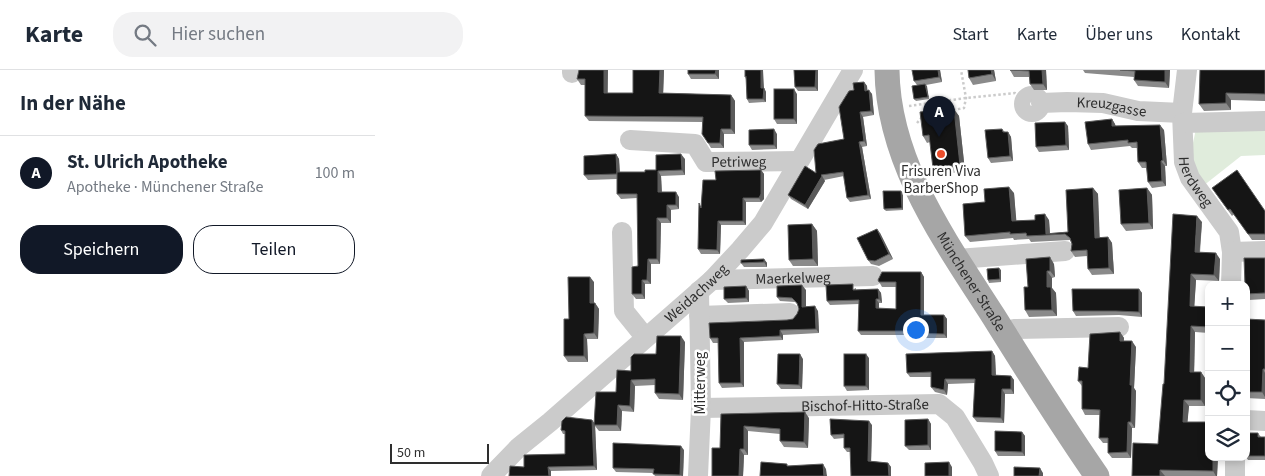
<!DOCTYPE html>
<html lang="de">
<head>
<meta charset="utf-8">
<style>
  :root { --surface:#fff; --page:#f2f2f3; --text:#1f2937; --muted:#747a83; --line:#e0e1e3; --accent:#111827 }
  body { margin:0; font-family:"Source Sans 3",sans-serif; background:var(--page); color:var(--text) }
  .controls { position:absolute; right:15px; bottom:15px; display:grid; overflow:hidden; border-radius:10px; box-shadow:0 2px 8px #0003 }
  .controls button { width:45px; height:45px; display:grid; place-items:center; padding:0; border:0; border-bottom:1px solid var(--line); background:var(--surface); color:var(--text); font:25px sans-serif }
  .scale { position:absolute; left:15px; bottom:12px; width:99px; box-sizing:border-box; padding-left:5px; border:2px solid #2e2e2e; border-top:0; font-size:14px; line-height:18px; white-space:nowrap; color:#2e2e2e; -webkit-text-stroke:4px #fff; paint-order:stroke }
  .you { position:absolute; left:540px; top:259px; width:18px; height:18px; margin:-12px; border:4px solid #fff; border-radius:50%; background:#1a73e8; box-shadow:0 0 0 8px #1a73e833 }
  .badge { display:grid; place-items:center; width:32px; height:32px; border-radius:50%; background:var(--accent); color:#fff; font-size:16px; font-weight:700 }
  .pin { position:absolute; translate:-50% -41px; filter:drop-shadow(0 1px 2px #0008) }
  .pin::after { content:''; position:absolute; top:26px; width:18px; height:15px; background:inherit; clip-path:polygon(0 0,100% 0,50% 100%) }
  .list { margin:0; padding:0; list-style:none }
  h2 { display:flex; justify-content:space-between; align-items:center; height:65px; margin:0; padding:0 20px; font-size:21px }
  h2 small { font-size:16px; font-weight:400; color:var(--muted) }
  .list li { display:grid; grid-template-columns:32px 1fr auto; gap:15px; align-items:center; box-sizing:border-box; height:75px; padding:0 20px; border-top:1px solid var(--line) }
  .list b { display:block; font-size:19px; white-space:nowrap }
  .list p { margin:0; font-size:16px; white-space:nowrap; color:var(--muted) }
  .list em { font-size:16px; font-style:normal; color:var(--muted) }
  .actions { display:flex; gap:10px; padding:15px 20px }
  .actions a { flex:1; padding:11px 0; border:1px solid var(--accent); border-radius:20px; text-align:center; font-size:18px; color:var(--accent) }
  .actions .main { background:var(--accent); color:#fff }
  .icon { flex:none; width:28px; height:28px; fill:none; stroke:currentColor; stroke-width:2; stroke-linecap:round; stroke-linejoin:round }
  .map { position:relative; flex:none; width:890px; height:406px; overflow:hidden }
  header { display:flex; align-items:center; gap:30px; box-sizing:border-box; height:70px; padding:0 25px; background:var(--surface); border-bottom:1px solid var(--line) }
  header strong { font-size:24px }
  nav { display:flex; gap:28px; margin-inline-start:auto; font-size:18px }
  .search { width:350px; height:45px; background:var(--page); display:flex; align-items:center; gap:12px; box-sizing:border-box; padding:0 18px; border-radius:20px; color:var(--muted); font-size:19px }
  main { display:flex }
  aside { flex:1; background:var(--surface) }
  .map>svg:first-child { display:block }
  .green { fill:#e0ecdc }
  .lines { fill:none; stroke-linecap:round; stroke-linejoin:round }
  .path { stroke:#cbcbcb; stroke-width:2.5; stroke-dasharray:2.5 2.5; stroke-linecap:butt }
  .minor { stroke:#cbcbcb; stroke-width:20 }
  .major { stroke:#a6a6a6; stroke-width:25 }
  .wall { fill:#8a8a8a }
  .shaded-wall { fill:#5b5b5b }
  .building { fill:#151515; stroke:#5b5b5b }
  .poi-dot { fill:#ea4d2b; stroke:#fff; stroke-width:2 }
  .labels { text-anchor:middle; stroke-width:5; stroke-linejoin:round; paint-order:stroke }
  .street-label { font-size:15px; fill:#2e2e2e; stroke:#fff }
  .poi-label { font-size:15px; fill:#2e2e2e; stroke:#fff }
</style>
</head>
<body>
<header>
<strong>Karte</strong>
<div class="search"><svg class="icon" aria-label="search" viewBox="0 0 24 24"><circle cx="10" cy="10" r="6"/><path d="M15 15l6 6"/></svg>Hier suchen</div>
<nav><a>Start</a><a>Karte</a><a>Über uns</a><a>Kontakt</a></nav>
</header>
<main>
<aside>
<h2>In der Nähe<small></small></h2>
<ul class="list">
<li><span class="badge">A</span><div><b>St. Ulrich Apotheke</b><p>Apotheke · Münchener Straße</p></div><em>100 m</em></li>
</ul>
<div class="actions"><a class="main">Speichern</a><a>Teilen</a></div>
</aside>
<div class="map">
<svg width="890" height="406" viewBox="0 0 890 406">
  <rect width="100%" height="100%" fill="#fff"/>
  <polygon class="green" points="822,54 890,54 890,85 866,86 828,116 814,92"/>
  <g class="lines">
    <g class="path">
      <polyline points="534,36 591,28 640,23 650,30"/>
      <polyline points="578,40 589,38 591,28 586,0"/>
      <polyline points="542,53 548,46"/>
    </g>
    <g class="minor">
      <path id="s1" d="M812,0L807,43L809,92L815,108L854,162L857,182L856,215"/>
      <polyline points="197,3 197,0"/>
      <circle cx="657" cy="34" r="8"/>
      <path id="s2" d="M666,33L692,32L728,33L763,41L807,43"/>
      <polyline points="808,53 890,51"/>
      <path id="s3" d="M255,70L320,74L331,92L424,91"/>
      <polyline points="247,162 249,241 270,267"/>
      <polyline points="857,182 890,181"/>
      <polyline points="582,189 690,181"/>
      <path id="s4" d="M337,210L498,206"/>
      <polyline points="324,246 415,243"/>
      <polyline points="630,265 639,259 744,257"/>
      <path id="s5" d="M326,338L564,334L580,347L608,393L614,406"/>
      <polyline points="871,350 890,351"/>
      <path id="s6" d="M116,406L144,377L175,352L337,210L365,180L388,153L478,0"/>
      <polyline points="323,406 326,338 324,221"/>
      <polyline points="860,406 860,387"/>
    </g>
    <path class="major" id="s7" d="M512,0C513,93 571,172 619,247C652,300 686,354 722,406"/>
  </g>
  <g class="wall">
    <polygon points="204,0 233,0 233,23 258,23 289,0 288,23 356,25 360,31 360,64 349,64 349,78 336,78 333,73 327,52 214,51 210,46 210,15 206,15 202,9"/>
    <polygon points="344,0 344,9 316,9 313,4"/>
    <polygon points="370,0 389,18 391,22 391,32 374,33 372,29 371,9 370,7"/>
    <polygon points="419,0 443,0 443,21 423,21 420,17"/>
    <polygon points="537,0 565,0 567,12 551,15 554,29 541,31 539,29 542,15 539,11"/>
    <polygon points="619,0 621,11 598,15 594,8"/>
    <polygon points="635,0 671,0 672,20 659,20 655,14 655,7 639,7"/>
    <polygon points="704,0 795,0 794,18 763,16 759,10 759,7 710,3 708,0"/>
    <polygon points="890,0 890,31 856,30 856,40 829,41 824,34"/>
    <polygon points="489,12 492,16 492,20 497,24 499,45 488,47 492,76 487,77 496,129 475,132 472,128 469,106 449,110 450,111 433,139 416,129 413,125 441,103 469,69 479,20"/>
    <polygon points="422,24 422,54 402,54 399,49"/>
    <polygon points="577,38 584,46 590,101 563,105 558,98 555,72 552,73 548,66"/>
    <polygon points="737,49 741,56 789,60 792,96 790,96 791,116 777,118 773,112 772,98 767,98 763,92 762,78 757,78 755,76 716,80 713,74"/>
    <polygon points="693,56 694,80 664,82 661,77"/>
    <polygon points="627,59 630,62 633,62 636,67 638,91 616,93 613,88"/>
    <polygon points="402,64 402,79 377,80 374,75"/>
    <polygon points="241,84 244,89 245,102 270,102 281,100 310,89 310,105 286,106 287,122 304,127 304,139 296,140 296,153 286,153 285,194 276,194 276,214 270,214 270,229 261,229 257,224 263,196 262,128 246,129 242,124 242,109 213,110 209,105"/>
    <polygon points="386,100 389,104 389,129 386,132 371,132 371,155 346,155 345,184 326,184 323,179 341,110"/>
    <polygon points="718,118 723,124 724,167 733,167 737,173 739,204 717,205 713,199 712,186 700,187 696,181 697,174 695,170 656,172 654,169 639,170 638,168 595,172 590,166 610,132 639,123 641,151 674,150 675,163 693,162"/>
    <polygon points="772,118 777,125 778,159 751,161 746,154"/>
    <polygon points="837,118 890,141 890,170 877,170 859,144 857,146"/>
    <polygon points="528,123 528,140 511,141 509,139"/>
    <polygon points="827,152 825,183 845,189 844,211 821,210 819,237 834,237 834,263 820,262 819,302 826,302 830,308 830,336 814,336 812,352 843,387 842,406 757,406 783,374 789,314"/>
    <polygon points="437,154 442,161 443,196 418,196 414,190"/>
    <polygon points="505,163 518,189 504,196 496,194 493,190"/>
    <polygon points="890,188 890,229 874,230 871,225 871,215"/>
    <polygon points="389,189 392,193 392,197 369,197 366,193"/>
    <polygon points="679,194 680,207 677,208 677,218 681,223 682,246 654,247 650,240 653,217"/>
    <polygon points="626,200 626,212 614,213 613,210"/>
    <polygon points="546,202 549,207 549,245 569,245 572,249 572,268 534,268 532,265 486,265 483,261 484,234 455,235 452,231 481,218 481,220 503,219 506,223 507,233 504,233 504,239 521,239 521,217 507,217 503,210"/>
    <polygon points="219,212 219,233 220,233 224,239 223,269 212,269 213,292 193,292 189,286 194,249"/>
    <polygon points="371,216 374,221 374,232 353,233 349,229"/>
    <polygon points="764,219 767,223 767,247 744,245 701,246 698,241"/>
    <polygon points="431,220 431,237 443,241 444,263 408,265 408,270 369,272 369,317 347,318 344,313 343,273 338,273 335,268 418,249 422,244 424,239 423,235 420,232 405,231 402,227"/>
    <polygon points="871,249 890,250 890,329 871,328"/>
    <polygon points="745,262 749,268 749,271 761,277 759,318 761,321 760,358 757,358 756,388 737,388 733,383 733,373 728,373 724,368 725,345 710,345 707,339 707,316 703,311"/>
    <polygon points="310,272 308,330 284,329 280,323 280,315 260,316 259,342 247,341 246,361 224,361 220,356 222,400 176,401 176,406 134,406 149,397 190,384 190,364 188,364 186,360 217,350 219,353 256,301 281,284"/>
    <polygon points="617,281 620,286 621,305 636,306 639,310 639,324 630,324 629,353 602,352 598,347 600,313 573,314 572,325 560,322 556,317 556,307 535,307 532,303"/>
    <polygon points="494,288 494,320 472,321 469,316"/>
    <polygon points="428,289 427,319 406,319 402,314"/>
    <polygon points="346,344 434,348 433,378 409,377 405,371 405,364 373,361 373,385 369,385 368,406 337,406 345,378"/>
    <polygon points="553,349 556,354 556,380 534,380 530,376"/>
    <polygon points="497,355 496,391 513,393 516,397 516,406 475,382 472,382 469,378 469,368 459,369 456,365"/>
    <polygon points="647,362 650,366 650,386 623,386 620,381"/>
    <polygon points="871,363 883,363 886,367 890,367 890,390 873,390 871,387"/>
    <polygon points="309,380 308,406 280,406 278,403 241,402 238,398"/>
  </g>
  <g class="shaded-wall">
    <polygon points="229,0 233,0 232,29 229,23"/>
    <polygon points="285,0 289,0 288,28 284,23"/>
    <polygon points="341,0 344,0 344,9 340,4"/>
    <polygon points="386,0 388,0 389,18 391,22 391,32 388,29 386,18"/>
    <polygon points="441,0 443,0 443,21 440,17"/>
    <polygon points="563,0 565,0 567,12 564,7"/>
    <polygon points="616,0 619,0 621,11 617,4"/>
    <polygon points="667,0 671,0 672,20 668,14"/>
    <polygon points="790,0 795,0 794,18 790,12"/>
    <polygon points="489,12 492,16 493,25 490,21"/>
    <polygon points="550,14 552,16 554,29 553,27"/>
    <polygon points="419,19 422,24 422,54 419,49"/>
    <polygon points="494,20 497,24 499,45 496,41"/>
    <polygon points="851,23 856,30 856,40 851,33"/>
    <polygon points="356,25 360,31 360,64 356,59"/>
    <polygon points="577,38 579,41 579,39 584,46 590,101 585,95"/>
    <polygon points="485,42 488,47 492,76 489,71"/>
    <polygon points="737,49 740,54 741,61 737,56"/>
    <polygon points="690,52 693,56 694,80 691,75"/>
    <polygon points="785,55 789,60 792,96 788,90"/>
    <polygon points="346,59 349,64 349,78 345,73"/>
    <polygon points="399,59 402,64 402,79 399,75"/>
    <polygon points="633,62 636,67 638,91 635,86"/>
    <polygon points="484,72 487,77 496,129 493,125"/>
    <polygon points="241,84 244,89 245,109 242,104"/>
    <polygon points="306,84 310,89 310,105 307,100"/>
    <polygon points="786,91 790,96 791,116 787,111"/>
    <polygon points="386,100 389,104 389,129 386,132 384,128"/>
    <polygon points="283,101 286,106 287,127 283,122"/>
    <polygon points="447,106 450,111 433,139 430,135"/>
    <polygon points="634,117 639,123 642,158 637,151"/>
    <polygon points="718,118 723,124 725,174 720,168"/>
    <polygon points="772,118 777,125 778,159 774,153"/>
    <polygon points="526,121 528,123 528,140 527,138"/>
    <polygon points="301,122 304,127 304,139 301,135"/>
    <polygon points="368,128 371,132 371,155 368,151"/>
    <polygon points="292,135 296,140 296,153 292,148"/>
    <polygon points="670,144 674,150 675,165 671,164"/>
    <polygon points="822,146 827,152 824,188 820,182"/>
    <polygon points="282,148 286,153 285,194 282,189"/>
    <polygon points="343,151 346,155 345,184 342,180"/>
    <polygon points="437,154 442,161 443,196 438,189"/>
    <polygon points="502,159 505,163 518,189 514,184"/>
    <polygon points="733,167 737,173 739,204 734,198"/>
    <polygon points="841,183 845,189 844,211 839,205"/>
    <polygon points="675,187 679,194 680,207 675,201"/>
    <polygon points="273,189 276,194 276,214 272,210"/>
    <polygon points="389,189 392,193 392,197 389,192"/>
    <polygon points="624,198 626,200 626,212 625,209"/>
    <polygon points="672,201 677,208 677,218 681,223 682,246 677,240 672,217"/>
    <polygon points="546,202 549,207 549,249 546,245"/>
    <polygon points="816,204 821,210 819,242 815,236"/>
    <polygon points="215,207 219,212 219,239 215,233"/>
    <polygon points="267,210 270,214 270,229 267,224"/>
    <polygon points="427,215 431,220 431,241 427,237"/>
    <polygon points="371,216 374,221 374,232 371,228"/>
    <polygon points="503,219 506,223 507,233 504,229"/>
    <polygon points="764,219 767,223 767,247 764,242"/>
    <polygon points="501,229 504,233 504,243 501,238"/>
    <polygon points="220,233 224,239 223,269 219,263"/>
    <polygon points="440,236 443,241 444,263 441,259"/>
    <polygon points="569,245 572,249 572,268 569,264"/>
    <polygon points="816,256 820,262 819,308 815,302"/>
    <polygon points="405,260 408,265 408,270 405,266"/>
    <polygon points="745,262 749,268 748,276 745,271"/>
    <polygon points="209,264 212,269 213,292 209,286"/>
    <polygon points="306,266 310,272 308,330 304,324"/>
    <polygon points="365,268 369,272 369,317 366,313"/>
    <polygon points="757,271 761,277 759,318 761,321 760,358 756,352 755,315"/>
    <polygon points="617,281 620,286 621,310 617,305"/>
    <polygon points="425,284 428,289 427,319 424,315"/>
    <polygon points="491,284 494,288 494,320 491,316"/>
    <polygon points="888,299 890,303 890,327 887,322"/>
    <polygon points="826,302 830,308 830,336 826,330"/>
    <polygon points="636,306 639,310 639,324 636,319"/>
    <polygon points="570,309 573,314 572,325 569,320"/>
    <polygon points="256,310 260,316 259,342 255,336"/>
    <polygon points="627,319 630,324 629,353 626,348"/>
    <polygon points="809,330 814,336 812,358 808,352"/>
    <polygon points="243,335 247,341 246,361 242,355"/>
    <polygon points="430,342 434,348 433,378 429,372"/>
    <polygon points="553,349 556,354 556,380 553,375"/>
    <polygon points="217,350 220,354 222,400 219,396"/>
    <polygon points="494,351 497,355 496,395 493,391"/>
    <polygon points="753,352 757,358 756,388 752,382"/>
    <polygon points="369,356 373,361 373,385 369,379"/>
    <polygon points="647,362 650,366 650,386 647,382"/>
    <polygon points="306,376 309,380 308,406 305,405"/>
    <polygon points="365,379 369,385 368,406 364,406"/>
    <polygon points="838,387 843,387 842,406 841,406 838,401"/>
    <polygon points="574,392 577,397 577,406 574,406"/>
    <polygon points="513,393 516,397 516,406 514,406"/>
    <polygon points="448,394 451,399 452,406 449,406"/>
    <polygon points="173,397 176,401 176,406 174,406"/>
    <polygon points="665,398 668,403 668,406 664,406"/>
    <polygon points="785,400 790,406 785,406"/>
  </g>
  <g class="building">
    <polygon points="204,0 229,0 229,23 258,23 258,0 285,0 284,23 356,25 356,59 346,59 345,73 333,73 327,64 328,47 210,46 210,9 202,9"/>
    <polygon points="313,0 341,0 340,4 313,4"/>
    <polygon points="370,0 386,0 386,18 389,18 388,29 372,29 371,6 370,7"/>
    <polygon points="419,0 441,0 440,17 420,17"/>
    <polygon points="537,0 563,0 564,7 539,11"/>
    <polygon points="593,0 616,0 617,4 594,8"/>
    <polygon points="635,0 667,0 668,14 655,14 654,1"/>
    <polygon points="745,0 790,0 790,12 759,10 760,1"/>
    <polygon points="825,0 890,0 890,24 851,23 851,33 824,34"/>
    <polygon points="489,12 490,21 494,20 496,41 485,42 489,71 484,72 493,125 472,128 468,102 446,105 447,106 430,135 413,125 430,96 441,103 439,80 443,74 469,69 464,37 474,21 479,20 478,13"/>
    <polygon points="550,14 553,27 539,29 537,16"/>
    <rect x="399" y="19" width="20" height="30"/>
    <polygon points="577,38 577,40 579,39 585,95 558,98 554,65 548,66 545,42"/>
    <polygon points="737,49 737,56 785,55 788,90 786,91 787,111 773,112 771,92 763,92 762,72 753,73 753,70 713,74 710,52"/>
    <polygon points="690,52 691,75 661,77 660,53"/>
    <polygon points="399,59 399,75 374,75 374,60"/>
    <polygon points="627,59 628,62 633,62 635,86 613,88 610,60"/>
    <polygon points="241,84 242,104 209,105 209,86"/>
    <polygon points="306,84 307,100 283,101 283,122 301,122 301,135 292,135 292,148 282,148 282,189 273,189 272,210 267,210 267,224 257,224 257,197 263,196 262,124 242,124 242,102 270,102 270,100 281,100 281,85"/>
    <polygon points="386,100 386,124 384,128 368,128 368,151 343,151 342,180 323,179 324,133 326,138 328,110 341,110 340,101"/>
    <polygon points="862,100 890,141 890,164 873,164 855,139 853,140 837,118"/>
    <polygon points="634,117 637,151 660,150 660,145 670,144 671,164 693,162 691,120 718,118 720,168 733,167 734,198 713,199 712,180 696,181 697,174 695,168 690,164 652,166 651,163 635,164 635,162 590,166 588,134 610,132 609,119"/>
    <polygon points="772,118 774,153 746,154 744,120"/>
    <polygon points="508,121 526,121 527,138 509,139"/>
    <polygon points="798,144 822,146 820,182 841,183 839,205 816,204 815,236 834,237 834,257 816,256 815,302 826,302 826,330 809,330 808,352 834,352 834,387 838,387 838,401 785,400 785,406 757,406 758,373 783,374 788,314 789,314"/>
    <polygon points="437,154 438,189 414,190 413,155"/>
    <polygon points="502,159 514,184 500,191 493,190 482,168"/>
    <polygon points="675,187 675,201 672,201 672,217 676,217 677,240 650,240 649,217 653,217 651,189"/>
    <polygon points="869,188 890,188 890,223 871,224 871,215 870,215"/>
    <polygon points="389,189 389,192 366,193 366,190"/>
    <polygon points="624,198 625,209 613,210 612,199"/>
    <polygon points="507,202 546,202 546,245 569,245 569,264 531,263 531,261 483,261 484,230 452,231 451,215 478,214 478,220 503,219 504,229 501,229 501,238 521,239 521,212 504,212 503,210"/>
    <polygon points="193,207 215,207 215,233 220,233 219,263 209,264 209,286 189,286 189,249 194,249"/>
    <polygon points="427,215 427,237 440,236 441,259 405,260 405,266 365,268 366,313 344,313 343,268 335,268 334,253 412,250 418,249 422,244 424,239 422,233 417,228 402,227 402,216"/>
    <polygon points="371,216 371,228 349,229 349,217"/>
    <polygon points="697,219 764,219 764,242 741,241 698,241"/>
    <polygon points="871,249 890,250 890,299 888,299 887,322 871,322"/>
    <polygon points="745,262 745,271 757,271 755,315 757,315 756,352 753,352 752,382 733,383 733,368 724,368 725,340 707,339 707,311 703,311 704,297 713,298 715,264"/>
    <polygon points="282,266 306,266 304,324 280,323 280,309 256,310 255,336 243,335 242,355 219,355 221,322 241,322 242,300 256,301 256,287 259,284 281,284"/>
    <polygon points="617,281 617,305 636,306 636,319 627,319 626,348 598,347 600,309 570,309 569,320 556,317 556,302 532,303 531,284"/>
    <polygon points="403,284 425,284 424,315 402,314"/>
    <rect x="469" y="284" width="22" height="32"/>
    <polygon points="430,342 429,372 405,371 405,359 369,356 369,379 365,379 364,406 337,406 337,378 345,378 346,344"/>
    <polygon points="191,347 217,350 219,396 173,397 174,406 134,406 135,396 149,397 149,385 190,384 190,361 186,360 187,351"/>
    <polygon points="455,349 494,351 493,391 513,393 514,406 476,406 475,378 469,378 469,364 456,365"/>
    <polygon points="553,349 553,375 530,376 530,350"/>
    <polygon points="620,361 647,362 647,382 620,381"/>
    <polygon points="871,363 883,363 883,367 890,367 890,386 871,386"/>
    <polygon points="238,373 306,376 305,405 278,404 279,399 238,398"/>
    <polygon points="386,392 412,394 412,396 448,394 449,406 385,406"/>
    <polygon points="574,392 574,406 550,406 550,393"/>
    <polygon points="639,397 665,398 664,406 639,406"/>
  </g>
  <circle class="poi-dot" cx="566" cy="84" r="5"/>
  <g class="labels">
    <g class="street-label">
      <text dy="5" stroke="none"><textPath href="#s2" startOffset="71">Kreuzgasse</textPath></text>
      <text dy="5" stroke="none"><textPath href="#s3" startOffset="119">Petriweg</textPath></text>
      <text dy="5" stroke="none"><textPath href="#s1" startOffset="115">Herdweg</textPath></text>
      <text dy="5" stroke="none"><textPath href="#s4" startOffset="81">Maerkelweg</textPath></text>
      <text dy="5" stroke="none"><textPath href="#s7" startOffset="231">Münchener Straße</textPath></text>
      <text dy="5" stroke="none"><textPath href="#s6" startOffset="275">Weidachweg</textPath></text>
      <text transform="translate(325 313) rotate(-90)" y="5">Mitterweg</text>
      <text dy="5" stroke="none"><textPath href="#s5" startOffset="164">Bischof-Hitto-Straße</textPath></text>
    </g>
    <g class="poi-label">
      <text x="566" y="106">Frisuren Viva<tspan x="566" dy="17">BarberShop</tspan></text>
    </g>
  </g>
</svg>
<div class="controls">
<button>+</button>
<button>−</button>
<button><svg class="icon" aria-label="locate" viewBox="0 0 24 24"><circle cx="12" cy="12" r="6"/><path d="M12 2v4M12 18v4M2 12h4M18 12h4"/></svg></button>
<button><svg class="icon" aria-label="layers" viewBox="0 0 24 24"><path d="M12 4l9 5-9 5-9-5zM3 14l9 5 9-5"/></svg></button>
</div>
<div class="scale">50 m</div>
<div class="you"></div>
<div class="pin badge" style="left:564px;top:67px">A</div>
</div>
</main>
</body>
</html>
